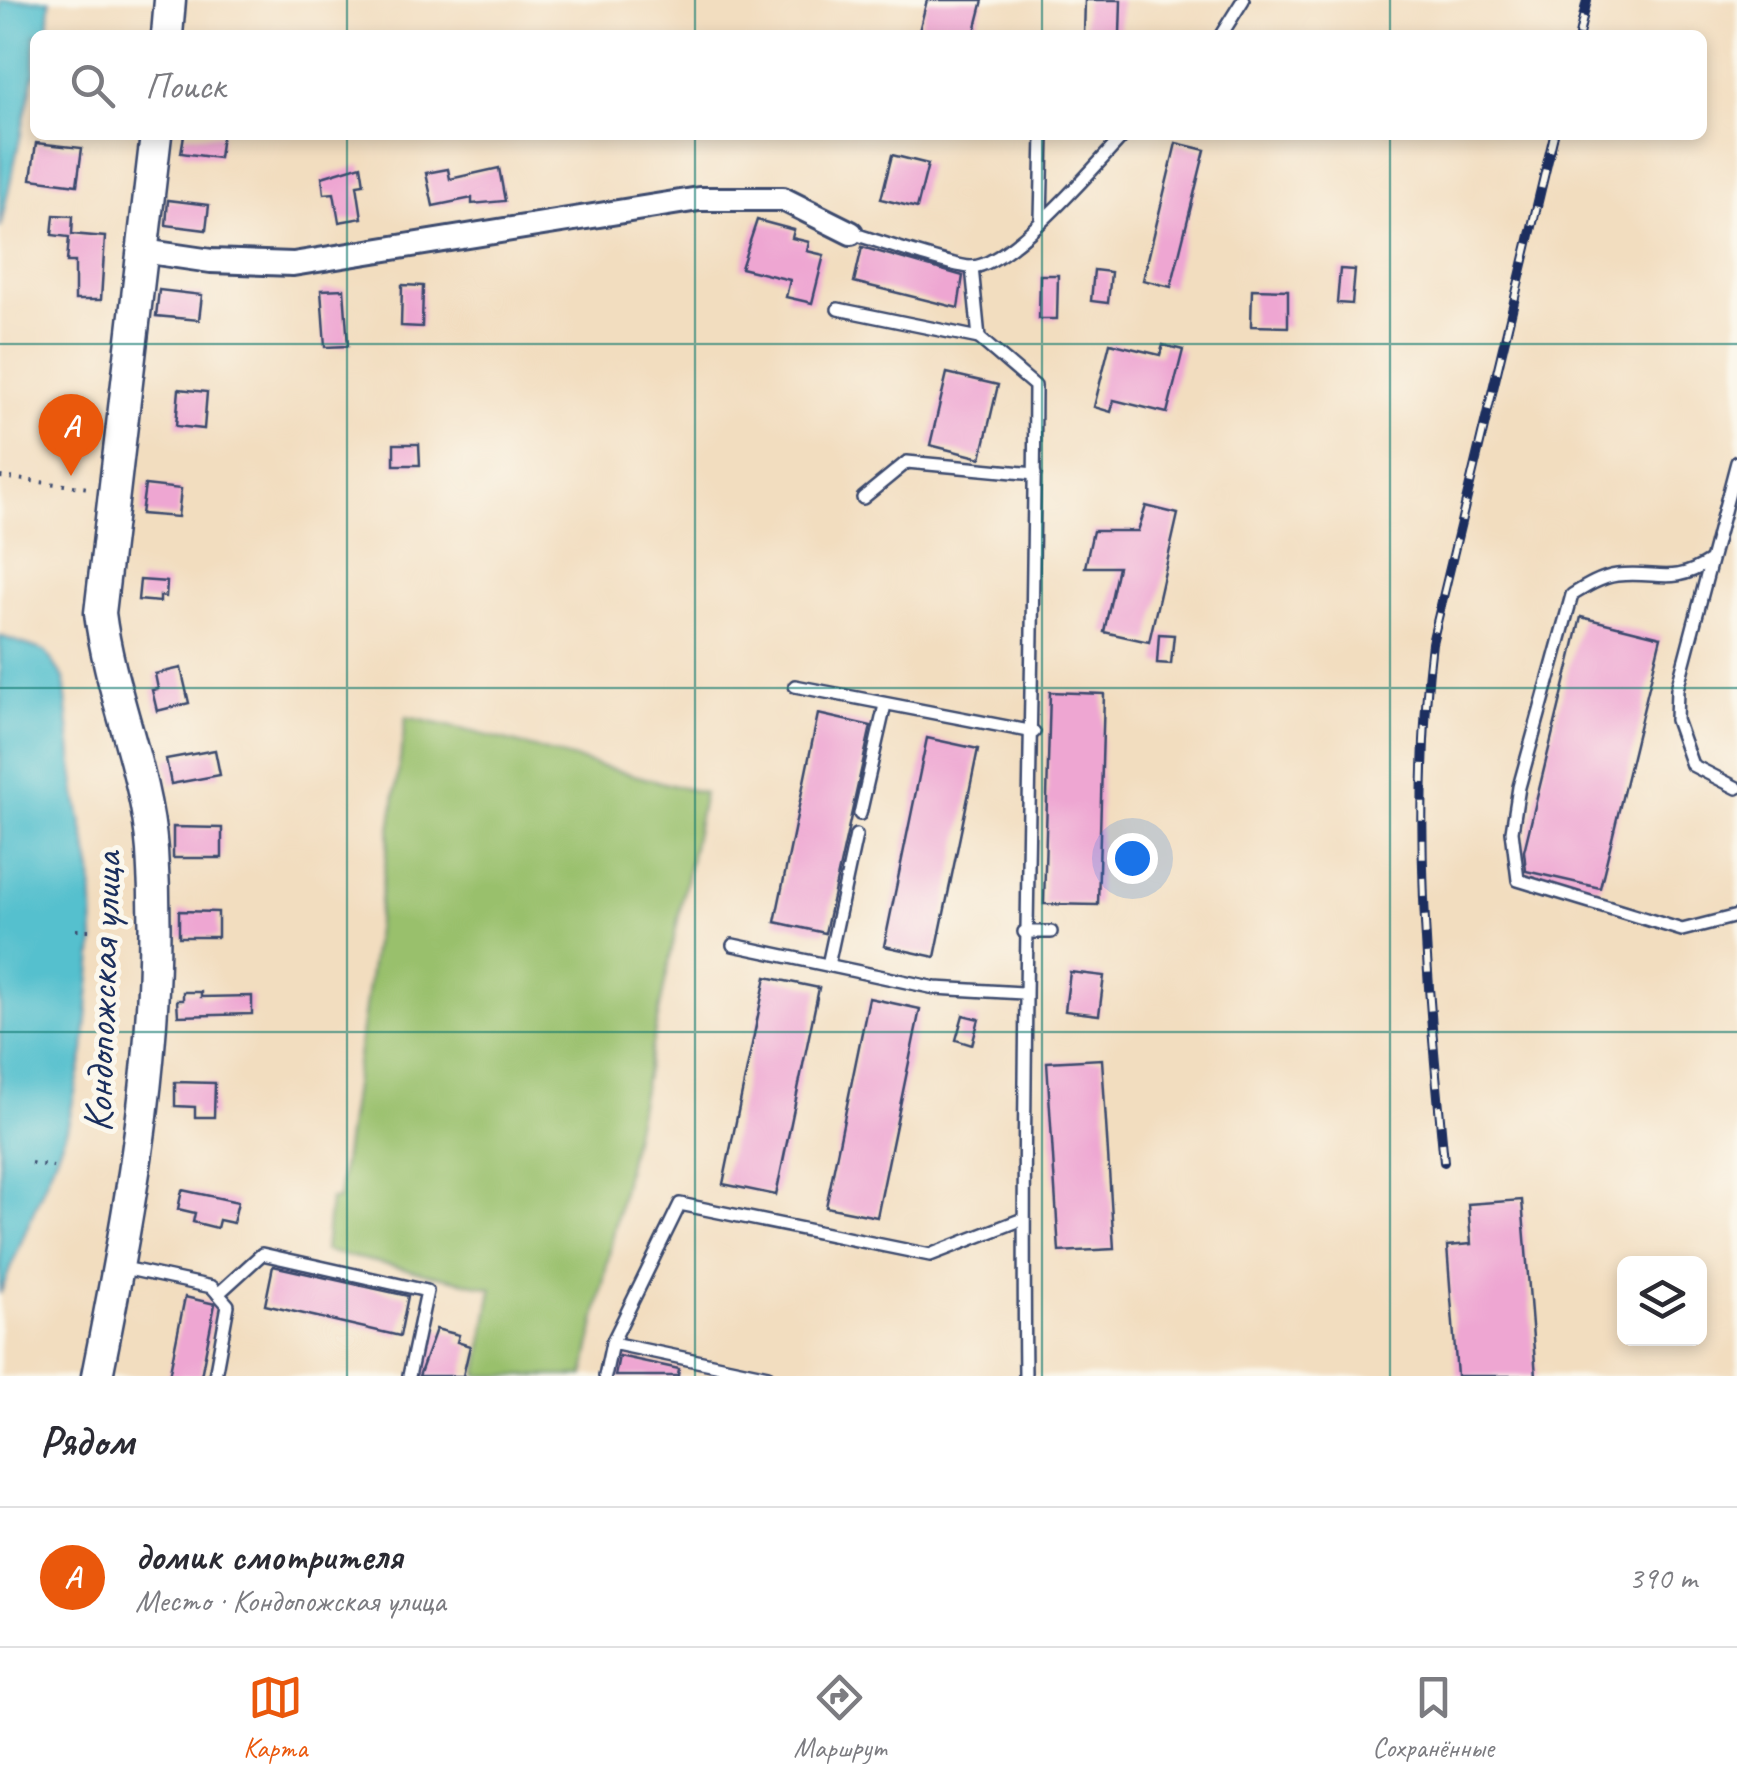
<!DOCTYPE html>
<html lang="ru">
<head>
<meta charset="utf-8">
<style>
  :root { --surface:#fff; --page:#f7f7f7; --text:#2b2b33; --muted:#7c7c81; --line:#e1e1e2; --accent:#ea580c }
  body { margin:0; font-family:Caveat,sans-serif; background:var(--page); color:var(--text) }
  .controls { position:absolute; right:30px; bottom:30px; display:grid; overflow:hidden; border-radius:15px; box-shadow:0 5px 15px #0003 }
  .controls button { width:90px; height:90px; display:grid; place-items:center; padding:0; border:0; border-bottom:2px solid var(--line); background:var(--surface); color:var(--text); font:50px sans-serif }
  .you { position:absolute; left:1132px; top:858px; width:35px; height:35px; margin:-25px; border:8px solid #fff; border-radius:50%; background:#1a73e8; box-shadow:0 0 0 15px #1a73e833 }
  .badge { display:grid; place-items:center; width:65px; height:65px; border-radius:50%; background:var(--accent); color:#fff; font-size:32px; font-weight:700 }
  .pin { position:absolute; translate:-50% -82px; filter:drop-shadow(0 2px 5px #0008) }
  .pin::after { content:''; position:absolute; top:52px; width:35px; height:30px; background:inherit; clip-path:polygon(0 0,100% 0,50% 100%) }
  .list { margin:0; padding:0; list-style:none }
  h2 { display:flex; justify-content:space-between; align-items:center; height:130px; margin:0; padding:0 40px; font-size:42px }
  h2 small { font-size:32px; font-weight:400; color:var(--muted) }
  .list li { display:grid; grid-template-columns:65px 1fr auto; gap:30px; align-items:center; box-sizing:border-box; height:140px; padding:0 40px; border-top:2px solid var(--line) }
  .list b { display:block; font-size:38px; white-space:nowrap }
  .list p { margin:0; font-size:32px; white-space:nowrap; color:var(--muted) }
  .list em { font-size:32px; font-style:normal; color:var(--muted) }
  .icon { flex:none; width:55px; height:55px; fill:none; stroke:currentColor; stroke-width:2; stroke-linecap:round; stroke-linejoin:round }
  .map { position:relative; flex:none; width:1737px; height:1376px; overflow:hidden }
  .search { position:absolute; background:var(--surface); box-shadow:0 5px 15px #0003; left:30px; right:30px; top:30px; height:110px; display:flex; align-items:center; gap:25px; box-sizing:border-box; padding:0 35px; border-radius:15px; color:var(--muted); font-size:38px }
  .sheet { height:270px; background:var(--surface) }
  nav { display:flex; justify-content:space-around; align-items:center; box-sizing:border-box; height:140px; border-top:2px solid var(--line); background:var(--surface); font-size:28px; color:var(--muted) }
  nav a { display:grid; justify-items:center; gap:5px }
  nav .on { color:var(--accent) }
  .map>svg:first-child { display:block }
  .green { fill:#99c06c; stroke:#5a7865; stroke-width:2.5 }
  .water { fill:#54c0ce; stroke:#387896; stroke-width:2.5 }
  .building { fill:#eea6d2 }
  .lines { fill:none; stroke-linecap:round; stroke-linejoin:round }
  .service-casing { stroke:#3b496d; stroke-width:16 }
  .minor-casing { stroke:#3b496d; stroke-width:28 }
  .tertiary-casing { stroke:#3b496d; stroke-width:35 }
  .path { stroke:#3b496d; stroke-width:4; stroke-dasharray:2.5 8; stroke-linecap:butt }
  .service { stroke:#fff; stroke-width:11 }
  .minor { stroke:#fff; stroke-width:22 }
  .tertiary { stroke:#fff; stroke-width:30 }
  .rail-casing { stroke:#1b2f5e; stroke-width:10 }
  .rail { stroke:#fbf7ec; stroke-width:6; stroke-dasharray:19; stroke-linecap:butt }
  .grid { fill:none; stroke:#0f766e; stroke-width:2.5; stroke-opacity:0.55 }
  .labels { text-anchor:middle; stroke-width:10; stroke-linejoin:round; paint-order:stroke }
  .street-label { font-size:42px; fill:#1b2f5e; stroke:#fbf7ec }
</style>
</head>
<body>
<div class="map">
<svg width="1737" height="1376" viewBox="0 0 1737 1376">
  <rect width="100%" height="100%" fill="#fbf7ec"/>
  <filter id="ink" filterUnits="userSpaceOnUse"><feTurbulence type="fractalNoise" baseFrequency=".01" numOctaves="2"/><feDisplacementMap in="SourceGraphic" scale="20" xChannelSelector="R" yChannelSelector="G"/><feConvolveMatrix kernelMatrix="1 2 1 2 8 2 1 2 1" color-interpolation-filters="sRGB"/></filter>
  <filter id="wash" filterUnits="userSpaceOnUse"><feTurbulence type="fractalNoise" baseFrequency=".0048" numOctaves="4" result="noise"/><feDisplacementMap in="SourceGraphic" scale="40" xChannelSelector="R" yChannelSelector="G"/><feGaussianBlur stdDeviation="2.25" result="paint"/><feColorMatrix in="noise" values="0 0 0 0 0 0 0 0 0 0 0 0 0 0 0 0 0 1.4 0 .05"/><feComposite in="paint" operator="in"/></filter>
  <g filter="url(#wash)">
    <rect width="100%" height="100%" fill="#f2ddbf"/>
    <path class="green" d="M406,717C507,737 604,769 704,793L584,1376H477L492,1288L325,1251L330,1199H338Z"/>
    <g class="water">
      <polygon points="0,0 50,0 48,35 35,35 35,71 0,228"/>
      <polygon points="0,636 45,651 64,678 76,794 92,872 94,943 84,1051 67,1129 0,1294"/>
    </g>
    <g id="blocks">
      <g class="building">
        <polygon points="927,0 983,0 974,35 918,35"/>
        <polygon points="1085,0 1121,0 1120,35 1084,35"/>
        <polygon points="184,135 222,135 219,158 181,153"/>
        <polygon points="36,143 82,148 77,185 31,179"/>
        <polygon points="1176,143 1205,150 1171,287 1143,280"/>
        <polygon points="892,155 928,164 917,208 881,199"/>
        <polygon points="361,165 364,184 357,185 362,218 339,222 334,193 324,194 322,177"/>
        <polygon points="499,168 505,201 472,204 472,198 433,206 426,173 448,169 450,179"/>
        <polygon points="168,200 209,205 206,230 166,225"/>
        <polygon points="54,215 73,216 72,234 105,237 101,300 75,300 75,262 67,262 69,237 52,235"/>
        <polygon points="757,220 794,230 792,238 809,242 807,251 824,255 812,303 786,297 790,280 741,268"/>
        <polygon points="862,247 963,276 958,308 854,282"/>
        <polygon points="1340,269 1355,270 1352,304 1337,303"/>
        <polygon points="1094,270 1111,272 1108,303 1091,301"/>
        <polygon points="1040,275 1058,275 1057,319 1039,319"/>
        <polygon points="402,285 423,286 422,327 401,326"/>
        <polygon points="344,289 348,346 325,347 321,290"/>
        <polygon points="1252,289 1288,290 1288,327 1251,326"/>
        <polygon points="159,290 202,295 199,320 156,316"/>
        <polygon points="1110,343 1160,355 1163,345 1183,350 1167,413 1114,400 1111,412 1094,407"/>
        <polygon points="947,373 998,385 981,458 930,445"/>
        <polygon points="179,389 207,392 204,429 176,426"/>
        <polygon points="394,444 419,444 420,465 394,465"/>
        <polygon points="145,485 181,489 178,517 141,514"/>
        <polygon points="1146,506 1178,514 1149,642 1104,632 1118,567 1085,567 1093,531 1138,531"/>
        <polygon points="140,580 167,582 166,597 160,596 160,602 138,600"/>
        <polygon points="1581,617 1661,637 1600,888 1526,871 1524,851"/>
        <polygon points="1159,634 1174,635 1171,664 1157,663"/>
        <polygon points="181,668 189,703 157,711 152,690 158,689 155,674"/>
        <polygon points="1050,692 1104,694 1098,905 1044,904"/>
        <polygon points="818,714 871,726 825,933 775,922"/>
        <polygon points="927,738 978,749 935,957 884,946"/>
        <polygon points="215,750 220,775 171,784 166,759"/>
        <polygon points="173,827 222,828 222,858 173,858"/>
        <polygon points="179,911 218,912 218,937 179,937"/>
        <polygon points="1070,972 1104,976 1099,1015 1065,1011"/>
        <polygon points="766,977 819,988 776,1195 723,1184"/>
        <polygon points="183,992 201,992 201,997 252,996 252,1014 178,1016 177,1000 183,1000"/>
        <polygon points="869,998 920,1009 877,1217 826,1207"/>
        <polygon points="963,1015 979,1019 972,1045 956,1040"/>
        <polygon points="1102,1059 1114,1249 1059,1252 1047,1062"/>
        <polygon points="175,1082 215,1083 214,1117 195,1117 195,1107 175,1106"/>
        <polygon points="182,1190 238,1202 233,1223 219,1220 217,1228 193,1222 195,1213 178,1209"/>
        <polygon points="1522,1200 1536,1376 1457,1376 1447,1246 1471,1244 1468,1204"/>
        <polygon points="273,1266 408,1296 400,1336 265,1305"/>
        <polygon points="185,1297 215,1304 201,1376 169,1376"/>
        <polygon points="436,1329 459,1335 457,1342 470,1346 463,1376 419,1376"/>
        <polygon points="619,1356 679,1369 678,1376 615,1376"/>
      </g>
    </g>
  </g>
  <g filter="url(#ink)">
    <use href="#blocks" fill-opacity="0" stroke="#3b496d" stroke-width="2.5"/>
    <g class="lines">
      <defs>
        <g id="service">
          <polyline points="1221,35 1243,0"/>
          <polyline points="1041,220 1043,135"/>
          <path d="M851,233C872,239 956,268 972,267C1011,265 1096,165 1124,135"/>
          <polyline points="838,309 979,338 972,267"/>
          <path d="M979,338L1035,386C1033,716 1021,1045 1025,1376"/>
          <polyline points="1737,462 1677,689 1676,720 1692,765 1737,788"/>
          <polyline points="863,498 907,462 1035,474"/>
          <path d="M1710,561C1670,587 1658,570 1617,575C1601,577 1585,587 1572,595L1519,787L1512,831L1518,880L1682,930L1737,916"/>
          <polyline points="795,686 1034,732"/>
          <polyline points="860,814 885,705"/>
          <polyline points="1024,932 1051,932"/>
          <polyline points="733,945 935,988 1023,993"/>
          <polyline points="828,965 856,835"/>
          <polyline points="119,1267 212,1287 228,1305 215,1376"/>
          <polyline points="218,1294 262,1254 427,1291 409,1376"/>
          <polyline points="612,1343 768,1376"/>
          <polyline points="605,1376 612,1343 680,1204 930,1255 1023,1219"/>
        </g>
        <polyline id="minor" points="143,251 211,261 293,264 699,199 783,199 851,233"/>
        <g id="tertiary">
          <polyline points="167,35 170,0"/>
          <path d="M97,1376C132,1202 164,1028 152,850C146,770 110,693 100,613L156,135"/>
        </g>
      </defs>
      <use href="#service" class="service-casing"/>
      <use href="#minor" class="minor-casing"/>
      <use href="#tertiary" class="tertiary-casing"/>
      <g class="path">
        <polyline points="0,477 89,488"/>
        <polyline points="76,930 94,930"/>
        <polyline points="31,1163 53,1167"/>
      </g>
      <use href="#service" class="service"/>
      <use href="#minor" class="minor"/>
      <use href="#tertiary" class="tertiary"/>
      <defs>
        <g id="rail">
          <polyline points="1579,35 1587,0"/>
          <path d="M1444,1162C1428,989 1411,817 1432,643L1554,135"/>
        </g>
      </defs>
      <use href="#rail" class="rail-casing"/>
      <use href="#rail" class="rail"/>
    </g>
  </g>
  <path class="grid" d="M347,0V35M695,0V35M1042,0V35M1390,0V35M347,135V1376M695,135V1376M1042,135V1376M1390,135V1376M0,344H1737M0,688H1737M0,1032H1737"/>
  <g class="labels">
    <g class="street-label">
      <text transform="translate(101 992) rotate(-88)" y="15">Кондопожская улица</text>
    </g>
  </g>
</svg>
<div class="controls">
<button><svg class="icon" aria-label="layers" viewBox="0 0 24 24"><path d="M12 4l9 5-9 5-9-5zM3 14l9 5 9-5"/></svg></button>
</div>
<div class="you"></div>
<div class="pin badge" style="left:71px;top:476px">A</div>
<div class="search"><svg class="icon" aria-label="search" viewBox="0 0 24 24"><circle cx="10" cy="10" r="6"/><path d="M15 15l6 6"/></svg>Поиск</div>
</div>
<section class="sheet">
<h2>Рядом<small></small></h2>
<ul class="list">
<li><span class="badge">A</span><div><b>домик смотрителя</b><p>Место · Кондопожская улица</p></div><em>390 m</em></li>
</ul>
</section>
<nav>
<a class="on"><svg class="icon" aria-label="map" viewBox="0 0 24 24"><path d="M3 6l6-2 6 2 6-2v14l-6 2-6-2-6 2zM9 4v14M15 6v14"/></svg>Карта</a>
<a><svg class="icon" aria-label="directions" viewBox="0 0 24 24"><path d="M12 3l9 9-9 9-9-9zM9 14v-3h6M13 9l2 2-2 2"/></svg>Маршрут</a>
<a><svg class="icon" aria-label="saved" viewBox="0 0 24 24"><path d="M7 4h10v16l-5-4-5 4z"/></svg>Сохранённые</a>
</nav>
</body>
</html>
